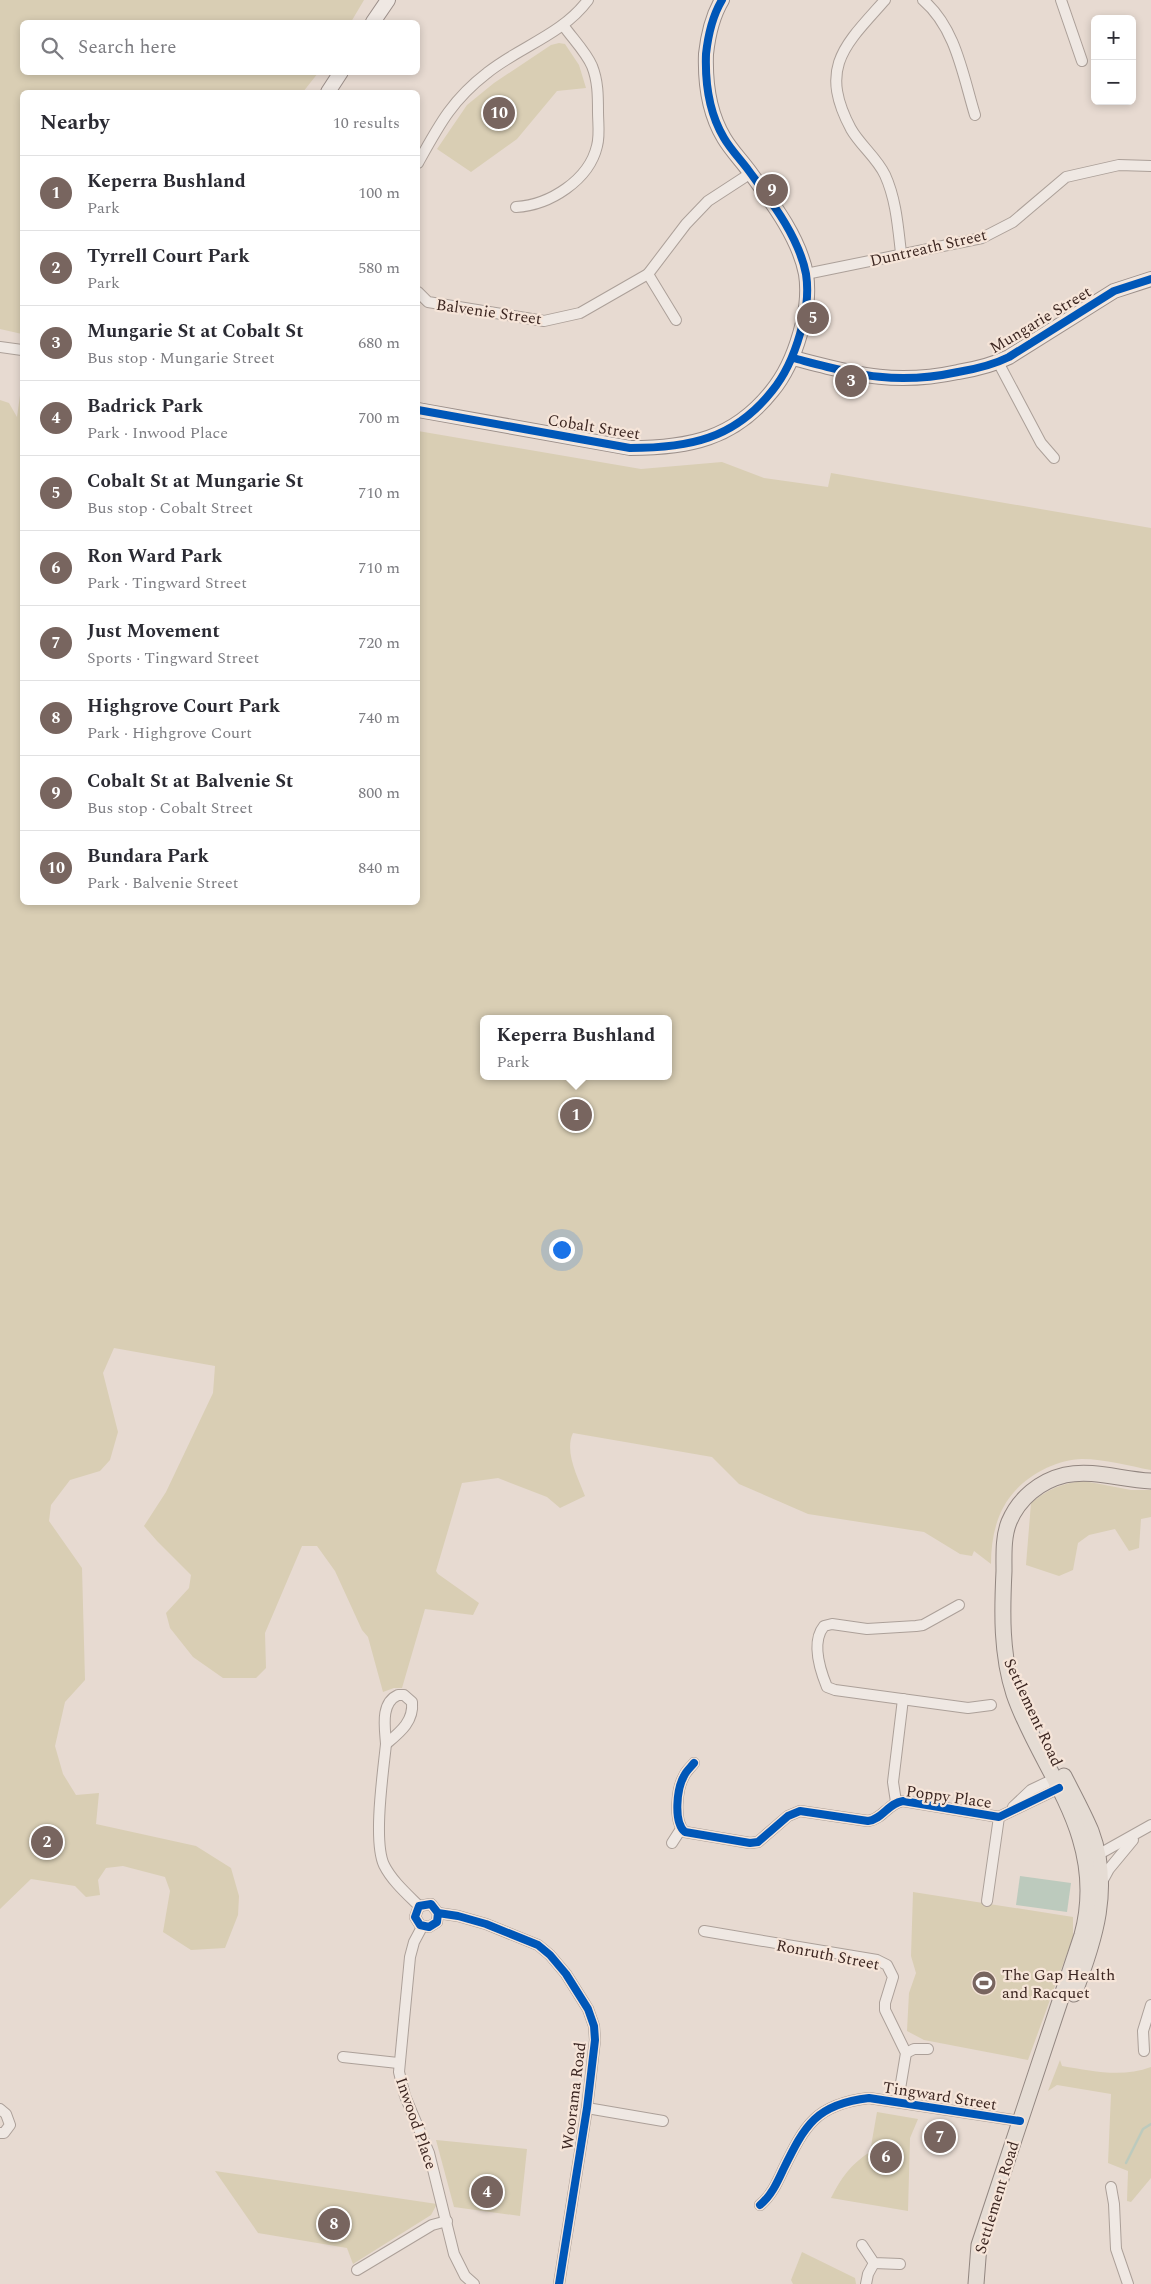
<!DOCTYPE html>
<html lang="en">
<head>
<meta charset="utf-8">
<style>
  :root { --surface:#fff; --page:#f2f2f3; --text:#2b2b33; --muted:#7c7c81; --line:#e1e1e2; --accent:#78655f }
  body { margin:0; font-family:Spectral,serif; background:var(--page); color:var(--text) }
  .controls { position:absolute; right:15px; top:15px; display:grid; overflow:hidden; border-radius:8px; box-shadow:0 2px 8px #0003 }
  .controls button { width:45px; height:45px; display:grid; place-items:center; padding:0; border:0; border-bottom:1px solid var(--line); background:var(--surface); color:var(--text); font:25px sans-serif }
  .you { position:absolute; left:561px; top:1249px; width:18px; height:18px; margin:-12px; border:4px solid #fff; border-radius:50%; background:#1a73e8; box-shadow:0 0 0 8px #1a73e833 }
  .badge { display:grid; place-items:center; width:32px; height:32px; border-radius:50%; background:var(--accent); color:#fff; font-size:16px; font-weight:700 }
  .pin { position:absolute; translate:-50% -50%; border:2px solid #fff; box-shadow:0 1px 5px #0006 }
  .popup { position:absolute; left:480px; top:1015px; width:192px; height:65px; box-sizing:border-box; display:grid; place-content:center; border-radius:8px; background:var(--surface); filter:drop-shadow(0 1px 4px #0005); font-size:16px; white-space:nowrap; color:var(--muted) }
  .popup b { font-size:19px; color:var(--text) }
  .popup::after { content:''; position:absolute; left:50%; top:100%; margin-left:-10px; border:10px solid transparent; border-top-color:var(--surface) }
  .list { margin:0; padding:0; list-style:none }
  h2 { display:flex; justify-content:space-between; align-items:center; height:65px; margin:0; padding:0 20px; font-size:21px }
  h2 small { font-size:16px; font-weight:400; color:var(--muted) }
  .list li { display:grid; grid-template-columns:32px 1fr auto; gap:15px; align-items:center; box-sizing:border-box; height:75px; padding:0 20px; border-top:1px solid var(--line) }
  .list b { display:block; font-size:19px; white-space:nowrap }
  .list p { margin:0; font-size:16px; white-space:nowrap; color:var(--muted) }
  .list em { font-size:16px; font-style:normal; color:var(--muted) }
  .icon { flex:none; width:28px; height:28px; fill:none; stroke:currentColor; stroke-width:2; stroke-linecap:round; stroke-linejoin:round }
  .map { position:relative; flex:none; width:1151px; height:2284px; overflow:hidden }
  .search { position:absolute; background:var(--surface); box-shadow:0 2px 8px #0003; left:20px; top:20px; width:400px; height:55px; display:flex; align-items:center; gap:12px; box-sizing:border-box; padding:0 18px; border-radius:8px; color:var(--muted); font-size:19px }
  .panel { position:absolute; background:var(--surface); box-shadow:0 2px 8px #0003; left:20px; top:90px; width:400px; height:815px; border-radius:8px }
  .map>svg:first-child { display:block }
  .green { fill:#d9ceb4; fill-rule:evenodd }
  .water { fill:#bccabd }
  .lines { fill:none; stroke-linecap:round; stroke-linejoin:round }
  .stream { stroke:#bccabd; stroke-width:2.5 }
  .street-casing { stroke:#aca099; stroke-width:12 }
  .secondary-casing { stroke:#9c8f8a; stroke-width:16 }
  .primary-casing { stroke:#928680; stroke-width:17 }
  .street { stroke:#efe8e3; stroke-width:10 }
  .secondary { stroke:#efe8e3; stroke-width:14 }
  .primary { stroke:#e5dcd4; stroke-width:15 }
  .cycleway-casing { stroke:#f6e5d9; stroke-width:11 }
  .cycleway { stroke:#0057b8; stroke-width:8 }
  .labels { text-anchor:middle; stroke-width:4.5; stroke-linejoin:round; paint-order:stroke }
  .street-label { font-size:16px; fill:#3c2621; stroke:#f6e5d9 }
  .poi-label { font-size:16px; fill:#3c2621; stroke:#f6e5d9; text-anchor:start }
</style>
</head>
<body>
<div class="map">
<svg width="1151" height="2284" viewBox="0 0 1151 2284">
  <rect width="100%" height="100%" fill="#e7dad1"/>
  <g class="green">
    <polygon points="0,0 364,0 351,22 22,22 22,72 318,73 303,92 22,92 22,334 0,329"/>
    <polygon points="559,43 565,44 579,65 586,88 557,91 517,139 471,172 437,149 467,105 494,83 551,45"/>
    <path d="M22,381V902H418V431L641,469L722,462L764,478L828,487L831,473L1151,528V1470C1129,1466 1105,1459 1082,1459C1052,1460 1017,1480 1003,1508C994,1525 991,1545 991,1564L974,1551L972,1556L960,1554L924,1532L808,1514L739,1484L712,1457L573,1433C564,1452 578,1477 585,1496L560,1508L547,1497L498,1478L462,1483L436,1571L438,1574L479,1603L473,1615L425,1609L402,1688H394L383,1692L368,1637L362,1630L335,1571L317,1546H302L265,1633L266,1668L256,1678H223L193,1657L170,1628L166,1613L189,1588L191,1575L157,1541L144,1526L166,1492L213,1393L215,1366L114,1348L103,1373L118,1432L110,1460L100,1471L70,1480L51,1505L49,1521L82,1568L85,1680L65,1702L55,1746L63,1774L76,1795L99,1793L96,1824L196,1846L231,1868L239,1896L238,1915L225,1948L191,1950L163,1932L170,1891L165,1877L123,1866L106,1868L98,1880L100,1895L86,1897L75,1886L31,1879L0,1909V400L9,403L17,417ZM484,1019H668V1076H484Z"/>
    <path d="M1084,1481L1131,1490H1151V1517L1141,1519L1139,1548L1129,1551L1115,1529L1089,1535L1078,1543L1073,1570L1059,1576L1026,1565L1031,1503C1048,1489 1062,1483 1084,1481Z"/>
    <polygon points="913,1892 1073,1917 1073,1937 1028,2060 924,2040 907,2031 909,1993 916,1973 911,1956"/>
    <path d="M1060,2060L1062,2066C1092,2071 1122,2078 1151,2067V2178L1131,2202L1127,2201L1128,2171L1108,2163L1111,2094L1057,2085L1048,2091Z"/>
    <path d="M877,2112L918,2119L910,2138L908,2211L831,2198C841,2178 851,2164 870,2152Z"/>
    <polygon points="436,2140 527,2149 520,2216 454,2207"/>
    <polygon points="215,2171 437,2204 431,2215 353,2264 347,2248 258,2233"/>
    <polygon points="802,2252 855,2278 856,2284 793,2284 791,2280"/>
  </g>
  <polygon class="water" points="1020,1876 1071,1883 1067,1912 1016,1905"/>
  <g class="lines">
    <polyline class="stream" points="1126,2163 1143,2129 1151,2124"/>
    <defs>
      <g id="street">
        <path d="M885,0C845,45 818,67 851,129C860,145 877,158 885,175C896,199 898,227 901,253"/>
        <path d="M923,0C956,28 963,76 975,115"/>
        <polyline points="1061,0 1082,61"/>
        <path d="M418,163C439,125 452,100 487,73C519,47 562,35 588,0"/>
        <path d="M516,207C550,205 589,180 597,146C600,135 598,123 598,112C598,96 598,81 592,66C586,52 572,38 563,25"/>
        <polyline points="648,274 676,320"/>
        <polyline points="806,274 982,238 1013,222 1066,177 1119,165 1151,166"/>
        <polyline points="418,292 428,302 544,321 580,313 648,274 686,224 708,201 751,173"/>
        <polyline points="0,347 22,350"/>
        <polyline points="998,362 1041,443 1054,458"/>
        <path d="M959,1605L923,1625L916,1626L867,1629L832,1624L824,1626C811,1642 820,1670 827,1687L835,1690L968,1708L991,1705"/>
        <path d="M398,1695H404L412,1702C414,1722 399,1733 386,1744C385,1728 380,1703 398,1695Z"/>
        <path d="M386,1744C383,1773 373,1841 384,1865C392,1881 407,1894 419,1906"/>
        <path d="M694,1763C691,1767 686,1771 684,1776C677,1788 673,1822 685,1832L750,1843L758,1842L788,1816L800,1811L868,1821C883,1819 888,1803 903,1801L999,1817L1059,1788"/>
        <polyline points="896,1802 893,1782 903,1699"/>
        <polyline points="1013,1807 1031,1790 1054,1779"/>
        <polyline points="672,1843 681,1829"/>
        <polyline points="1094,1857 1151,1825"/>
        <polyline points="1102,1882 1109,1869 1133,1840"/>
        <polyline points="987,1901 999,1817"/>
        <polyline points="438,1913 437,1922 429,1927 420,1925 415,1917 419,1906 431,1904 438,1913 458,1916 486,1924 538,1945 550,1955 566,1974 588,2009 594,2026 595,2040 587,2108 559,2284"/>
        <polyline points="422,1927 414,1942 410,1957 399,2072 405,2096 429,2153 454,2254 465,2276 474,2284"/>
        <polyline points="704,1931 877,1960 887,1965 893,1977 885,2003 885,2010 906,2053 898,2101"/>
        <polyline points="1144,2051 1143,2031 1151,2005"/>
        <polyline points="906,2053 914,2049 928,2049"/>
        <polyline points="343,2057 398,2063"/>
        <polyline points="587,2108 663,2121"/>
        <polyline points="0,2109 6,2114 10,2125 4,2133 0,2133"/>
        <polyline points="1111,2187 1114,2204 1116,2249 1128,2284"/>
        <path d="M760,2205C771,2196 777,2183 783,2170C805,2125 816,2104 869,2098L1020,2121"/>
        <polyline points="862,2245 874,2263 900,2264"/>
        <polyline points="357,2270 432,2225 447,2221"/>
        <polyline points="866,2284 868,2274 874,2263"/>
      </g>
      <g id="secondary">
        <polyline points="373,22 388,0"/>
        <polyline points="328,92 341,72"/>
        <path d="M793,358C855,374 893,386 958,372C976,369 993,365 1009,357L1114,291L1151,279"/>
        <path d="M418,410L630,448C689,448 734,439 772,391C786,374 794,355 800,334C806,316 809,293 806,274C799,237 771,201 749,171C741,160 731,150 724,138C709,113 705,83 706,54C708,36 713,15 722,0"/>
      </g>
      <g id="primary">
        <path d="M1064,1776C1073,1794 1083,1812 1091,1831C1112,1887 1095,1940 1074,1994"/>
        <path d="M976,2284L979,2245L1082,1935C1091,1902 1090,1871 1080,1838C1065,1788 1031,1744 1014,1694C1001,1654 1002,1612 1004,1571C1004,1555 1003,1537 1009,1522C1019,1498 1040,1481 1065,1475C1094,1469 1122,1480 1151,1481"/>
      </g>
    </defs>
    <use href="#street" class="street-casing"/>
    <use href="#secondary" class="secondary-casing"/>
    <use href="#primary" class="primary-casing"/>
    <use href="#street" class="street"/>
    <use href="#secondary" class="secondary"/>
    <use href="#primary" class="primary"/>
    <defs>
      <g id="cycleway">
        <path d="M793,358C855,374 893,386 958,372C976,369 993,365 1009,357L1114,291L1151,279"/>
        <path d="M418,410L630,448C689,448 734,439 772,391C786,374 794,355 800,334C806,316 809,293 806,274C799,237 771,201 749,171C741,160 731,150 724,138C709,113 705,83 706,54C708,36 713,15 722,0"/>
        <path d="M694,1763C691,1767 686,1771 684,1776C677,1788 673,1822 685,1832L750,1843L758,1842L788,1816L800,1811L868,1821C883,1819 888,1803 903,1801L999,1817L1059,1788"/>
        <polyline points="438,1913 437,1922 429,1927 420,1925 415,1917 419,1906 431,1904 438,1913 458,1916 486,1924 538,1945 550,1955 566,1974 588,2009 594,2026 595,2040 587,2108 559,2284"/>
        <path d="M760,2205C771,2196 777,2183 783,2170C805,2125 816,2104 869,2098L1020,2121"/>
      </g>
    </defs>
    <use href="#cycleway" class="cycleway-casing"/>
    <use href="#cycleway" class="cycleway"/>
  </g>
  <defs>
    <symbol id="stadium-disc" viewBox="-11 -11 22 22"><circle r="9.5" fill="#78655f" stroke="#f6e5d9"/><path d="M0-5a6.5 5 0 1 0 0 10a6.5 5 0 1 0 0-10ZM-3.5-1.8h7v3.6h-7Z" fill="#fff"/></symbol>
  </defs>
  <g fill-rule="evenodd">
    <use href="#stadium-disc" x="970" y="1969" width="28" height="28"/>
  </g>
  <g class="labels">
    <g class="street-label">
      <text transform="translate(928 247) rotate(-13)" y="6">Duntreath Street</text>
      <text transform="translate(489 311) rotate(8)" y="6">Balvenie Street</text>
      <text transform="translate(1040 319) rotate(-31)" y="6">Mungarie Street</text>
      <text transform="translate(594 426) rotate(9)" y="6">Cobalt Street</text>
      <text transform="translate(1034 1712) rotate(65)" y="6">Settlement Road</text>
      <text transform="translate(949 1796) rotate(8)" y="6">Poppy Place</text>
      <text transform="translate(828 1954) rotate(11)" y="6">Ronruth Street</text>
      <text transform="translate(940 2095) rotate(9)" y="6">Tingward Street</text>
      <text transform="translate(573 2096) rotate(-83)" y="6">Woorama Road</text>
      <text transform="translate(417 2123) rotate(71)" y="6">Inwood Place</text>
      <text transform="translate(996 2197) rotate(-73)" y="6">Settlement Road</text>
    </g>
    <g class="poi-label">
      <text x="1002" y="1980">The Gap Health<tspan x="1002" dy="18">and Racquet</tspan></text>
    </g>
  </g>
</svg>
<div class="controls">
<button>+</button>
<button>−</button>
</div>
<div class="you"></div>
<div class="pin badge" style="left:576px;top:1115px">1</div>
<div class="popup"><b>Keperra Bushland</b>Park</div>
<div class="pin badge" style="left:47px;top:1842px">2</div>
<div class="pin badge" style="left:851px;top:381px">3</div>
<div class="pin badge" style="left:487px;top:2192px">4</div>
<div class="pin badge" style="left:813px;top:318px">5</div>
<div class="pin badge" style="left:886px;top:2157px">6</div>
<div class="pin badge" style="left:940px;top:2137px">7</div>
<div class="pin badge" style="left:334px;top:2224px">8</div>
<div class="pin badge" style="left:772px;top:190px">9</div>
<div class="pin badge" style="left:499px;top:113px">10</div>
<div class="search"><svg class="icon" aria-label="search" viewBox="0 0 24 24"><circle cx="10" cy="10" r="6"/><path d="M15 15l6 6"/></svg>Search here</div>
<section class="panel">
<h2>Nearby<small>10 results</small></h2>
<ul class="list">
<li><span class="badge">1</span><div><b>Keperra Bushland</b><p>Park</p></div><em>100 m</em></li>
<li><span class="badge">2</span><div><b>Tyrrell Court Park</b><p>Park</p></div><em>580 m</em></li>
<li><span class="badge">3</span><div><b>Mungarie St at Cobalt St</b><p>Bus stop · Mungarie Street</p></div><em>680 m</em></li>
<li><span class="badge">4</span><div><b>Badrick Park</b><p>Park · Inwood Place</p></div><em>700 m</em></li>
<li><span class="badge">5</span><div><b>Cobalt St at Mungarie St</b><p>Bus stop · Cobalt Street</p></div><em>710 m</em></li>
<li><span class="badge">6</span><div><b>Ron Ward Park</b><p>Park · Tingward Street</p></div><em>710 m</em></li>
<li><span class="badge">7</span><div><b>Just Movement</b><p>Sports · Tingward Street</p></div><em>720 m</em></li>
<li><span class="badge">8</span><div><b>Highgrove Court Park</b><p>Park · Highgrove Court</p></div><em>740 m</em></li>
<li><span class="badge">9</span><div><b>Cobalt St at Balvenie St</b><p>Bus stop · Cobalt Street</p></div><em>800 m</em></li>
<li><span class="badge">10</span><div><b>Bundara Park</b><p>Park · Balvenie Street</p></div><em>840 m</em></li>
</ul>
</section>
</div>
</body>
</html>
